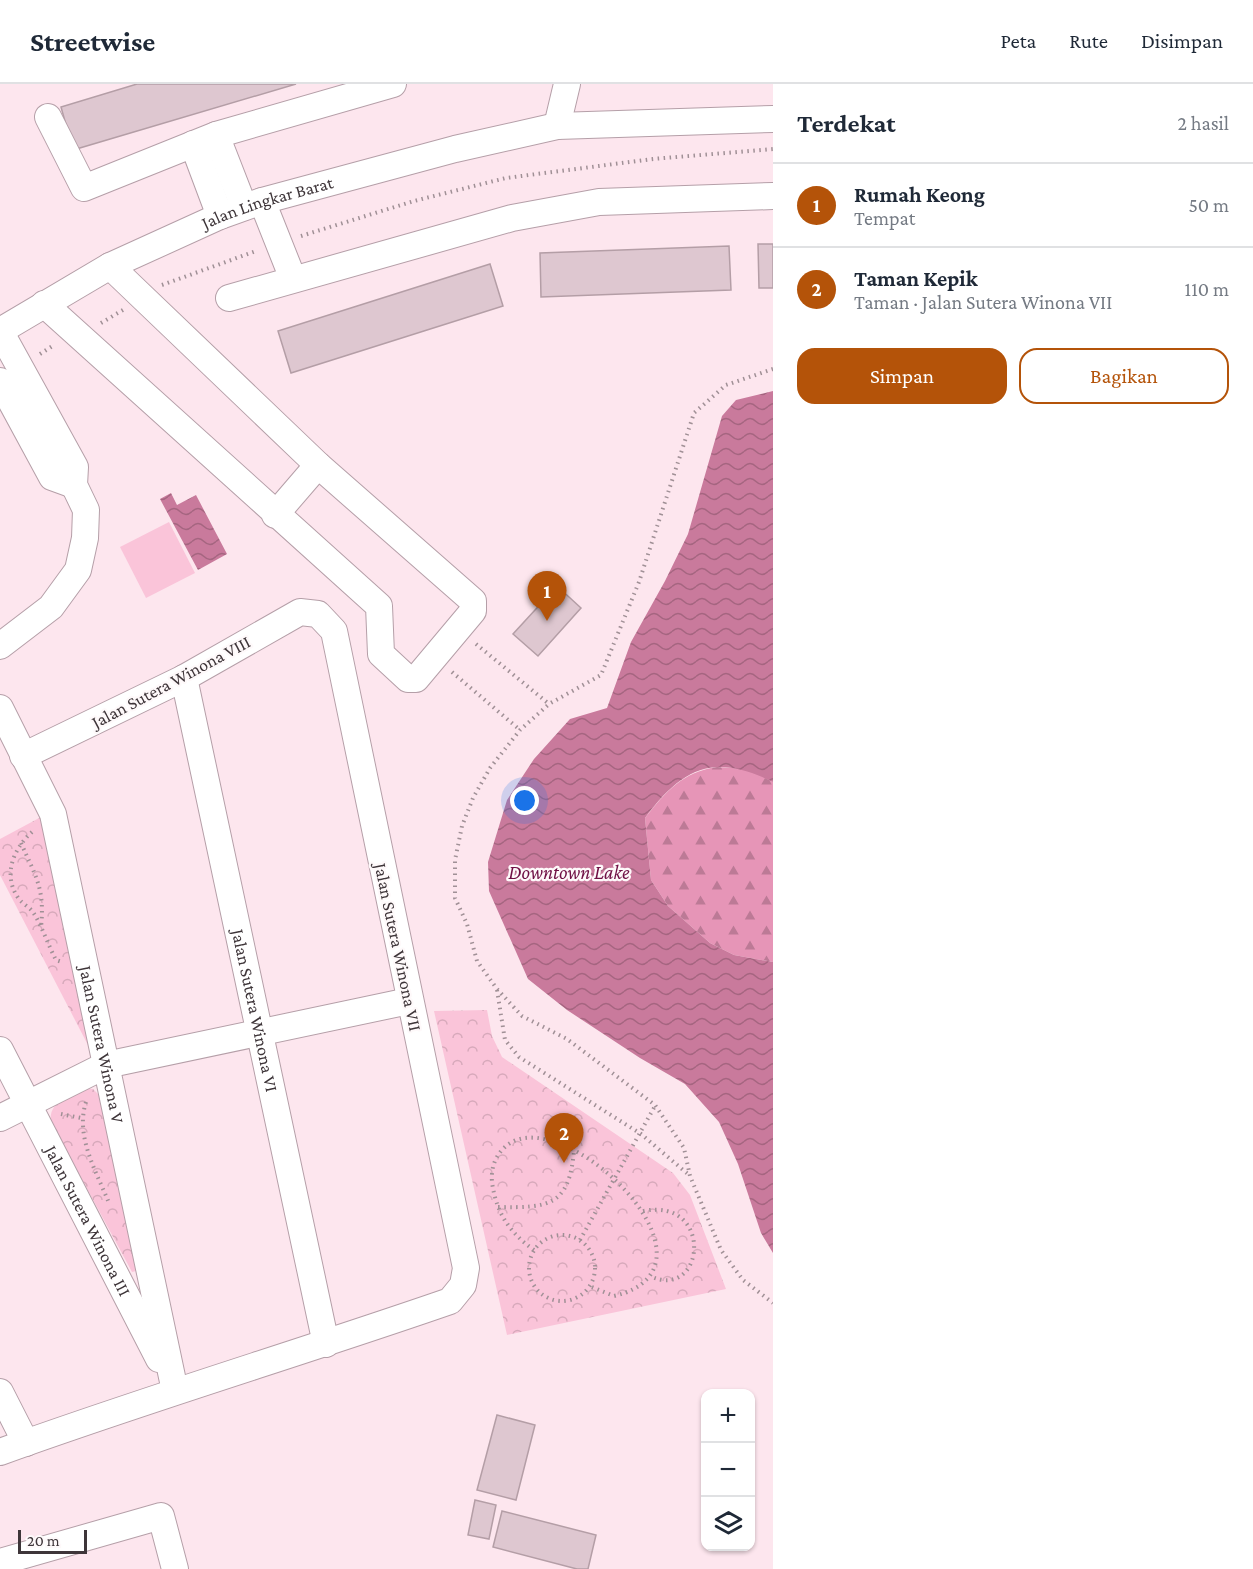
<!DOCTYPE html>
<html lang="id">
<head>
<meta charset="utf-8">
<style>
  :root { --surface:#fff; --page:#f2f2f3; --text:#1f2937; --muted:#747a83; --line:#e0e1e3; --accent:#b45309 }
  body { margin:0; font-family:"Crimson Pro",serif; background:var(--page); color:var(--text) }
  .controls { position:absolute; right:18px; bottom:18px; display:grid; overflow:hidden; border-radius:12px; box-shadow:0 2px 4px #0004 }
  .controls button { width:54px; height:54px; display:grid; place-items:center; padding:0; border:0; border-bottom:2px solid var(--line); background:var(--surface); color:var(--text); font:30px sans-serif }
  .scale { position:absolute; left:18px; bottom:15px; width:69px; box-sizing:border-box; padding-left:6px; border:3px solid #3e3539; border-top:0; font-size:16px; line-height:21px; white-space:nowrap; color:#3e3539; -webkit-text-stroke:4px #fef9fa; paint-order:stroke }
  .you { position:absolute; left:525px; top:717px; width:21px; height:21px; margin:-15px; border:4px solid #fff; border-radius:50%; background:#1a73e8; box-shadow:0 0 0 9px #1a73e833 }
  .badge { display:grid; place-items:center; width:39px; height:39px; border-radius:50%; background:var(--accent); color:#fff; font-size:20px; font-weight:700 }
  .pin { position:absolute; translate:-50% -50px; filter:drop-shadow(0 2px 3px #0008) }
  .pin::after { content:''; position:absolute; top:32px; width:21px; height:18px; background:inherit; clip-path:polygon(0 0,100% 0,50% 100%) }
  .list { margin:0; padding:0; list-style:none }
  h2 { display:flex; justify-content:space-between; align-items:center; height:78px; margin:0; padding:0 24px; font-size:26px }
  h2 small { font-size:20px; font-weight:400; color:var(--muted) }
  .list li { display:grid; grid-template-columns:39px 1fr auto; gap:18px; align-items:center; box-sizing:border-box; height:84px; padding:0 24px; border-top:2px solid var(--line) }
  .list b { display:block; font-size:22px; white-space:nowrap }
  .list p { margin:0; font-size:20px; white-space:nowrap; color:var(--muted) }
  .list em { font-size:20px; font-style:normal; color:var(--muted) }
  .actions { display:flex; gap:12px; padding:18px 24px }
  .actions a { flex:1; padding:14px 0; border:2px solid var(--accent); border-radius:18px; text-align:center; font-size:21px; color:var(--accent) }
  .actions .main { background:var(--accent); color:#fff }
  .icon { flex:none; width:33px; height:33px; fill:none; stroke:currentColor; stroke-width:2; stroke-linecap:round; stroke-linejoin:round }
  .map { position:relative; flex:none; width:773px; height:1485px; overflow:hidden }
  header { display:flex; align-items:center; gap:36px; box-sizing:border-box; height:84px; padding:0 30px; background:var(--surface); border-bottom:2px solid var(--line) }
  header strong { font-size:28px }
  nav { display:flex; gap:33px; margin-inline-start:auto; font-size:21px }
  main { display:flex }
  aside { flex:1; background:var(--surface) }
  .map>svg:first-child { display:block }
  .forest { fill:url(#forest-firs) }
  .park { fill:url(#park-crowns) }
  .pitch { fill:#fac4d9 }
  .water { fill:url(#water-waves) }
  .building { fill:#dec7d0; stroke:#b49ea6; stroke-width:1.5 }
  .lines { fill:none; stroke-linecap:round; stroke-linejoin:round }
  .minor-casing { stroke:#b59fa8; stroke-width:28 }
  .path { stroke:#a09096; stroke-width:4; stroke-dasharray:1.5 4.5; stroke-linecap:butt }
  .minor { stroke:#fff; stroke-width:26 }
  .labels { text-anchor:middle; stroke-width:4.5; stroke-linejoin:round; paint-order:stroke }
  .street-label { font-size:18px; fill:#3e3539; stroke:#fef9fa }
  .water-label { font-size:20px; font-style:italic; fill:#6f0f44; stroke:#fef9fa }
</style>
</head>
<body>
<header>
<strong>Streetwise</strong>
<nav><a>Peta</a><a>Rute</a><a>Disimpan</a></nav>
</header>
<main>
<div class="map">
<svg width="773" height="1485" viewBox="0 0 773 1485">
  <defs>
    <pattern id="forest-firs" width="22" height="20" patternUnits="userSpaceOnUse" patternTransform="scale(1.5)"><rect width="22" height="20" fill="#e695b7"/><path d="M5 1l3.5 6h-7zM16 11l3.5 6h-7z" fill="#bc7a96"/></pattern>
    <pattern id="park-crowns" width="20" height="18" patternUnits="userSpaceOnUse" patternTransform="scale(1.5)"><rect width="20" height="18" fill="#fac4d9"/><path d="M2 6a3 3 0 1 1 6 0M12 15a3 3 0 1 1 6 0" fill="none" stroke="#d7a9bb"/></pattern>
    <pattern id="water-waves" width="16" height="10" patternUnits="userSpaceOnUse" patternTransform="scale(1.5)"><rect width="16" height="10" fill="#c97a9c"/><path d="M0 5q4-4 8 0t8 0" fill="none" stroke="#a56580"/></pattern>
  </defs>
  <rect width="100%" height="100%" fill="#fde6ee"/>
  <path class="forest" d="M717,683L748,685L773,698V878L734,871L710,859L668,822L651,796L645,734C666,707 683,688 717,683Z"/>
  <g class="park">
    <polygon points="41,733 90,965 0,791 0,755"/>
    <polygon points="487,926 492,952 502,973 673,1089 690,1111 726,1205 507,1251 434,927"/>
    <path d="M85,1004L93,1005L101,1013L136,1187L132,1188L51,1038C48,1018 69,1012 85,1004Z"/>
  </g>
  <polygon class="pitch" points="169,438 195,489 146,514 120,463"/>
  <g class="water">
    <path d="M773,307V698C714,669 683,683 645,734L651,796L668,822L710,859L734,871L773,878V1169L761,1149L738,1080L719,1038L685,1000L640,974L567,926L528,895L489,807L488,778L507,716L534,675L570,635L607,624L631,558L665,497L688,450L722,332L736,316Z"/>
    <polygon points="171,409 177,421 196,411 227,470 198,486 160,415"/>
  </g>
  <g class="building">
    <polygon points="137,0 296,0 73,66 61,23"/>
    <polygon points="758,160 773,160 773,204 759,204"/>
    <polygon points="729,162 731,206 541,213 540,169"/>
    <polygon points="490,180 503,222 291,289 278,247"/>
    <polygon points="557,502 581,524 538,572 513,550"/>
    <polygon points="497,1331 535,1341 516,1416 477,1406"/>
    <polygon points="475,1416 496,1421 489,1455 468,1451"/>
    <polygon points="502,1427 596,1451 588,1485 577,1485 493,1463"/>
  </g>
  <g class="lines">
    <defs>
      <g id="minor">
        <polyline points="48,33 84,104 216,51 393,0"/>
        <polyline points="557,42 567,0"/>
        <polyline points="216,51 244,123"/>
        <polyline points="193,60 220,132"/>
        <polyline points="262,117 293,195"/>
        <polyline points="229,214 512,134 599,118 773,112"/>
        <polyline points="44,220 379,522 381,570 408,595 416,595 473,527 473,517 318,381 110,182"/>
        <path id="s1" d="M0,247L110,182L220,132L262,117L455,65L557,42L773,35"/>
        <polyline points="0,247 75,383 74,401 86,426 85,454 78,486 51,523 0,562"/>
        <polyline points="0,297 52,393 74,401"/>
        <polyline points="275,431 318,381"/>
        <path id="s2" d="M184,594L326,1260"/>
        <path id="s3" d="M0,624L53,730L175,1307"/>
        <path id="s4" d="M0,966L159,1275"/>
        <polyline points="0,1034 106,981 409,917"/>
        <polyline points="0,1308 26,1359"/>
        <path d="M0,1368C149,1314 300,1269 450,1217L463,1201L466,1184L334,547L318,530L300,528L184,594L23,672"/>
        <polyline points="0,1478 161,1432 175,1485"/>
      </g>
    </defs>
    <use href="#minor" class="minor-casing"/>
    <g class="path">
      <polyline points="301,152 414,117 506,94 653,75 773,65"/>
      <polyline points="162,201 256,167"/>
      <polyline points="101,239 123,226"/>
      <polyline points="40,270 54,261"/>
      <polyline points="773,285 726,301 694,329 639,498 601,591 549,620 520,646 490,684 473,714 462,742 455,776 455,814 467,840 477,877 497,905 522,932 567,955 655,1021 684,1064 690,1092 721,1166 743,1196 773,1219"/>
      <polyline points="476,560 549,620"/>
      <polyline points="452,588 520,646"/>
      <path d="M32,748C13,765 2,792 19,815C23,820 29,823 33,828C42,842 48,861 56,876L62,878"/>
      <path d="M21,759C36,793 45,805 41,843"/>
      <polyline points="497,906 505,956 519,973 641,1050 689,1091"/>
      <path d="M86,1018C75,1052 96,1087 109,1119"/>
      <polyline points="61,1030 81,1034"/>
      <path d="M498,1123C549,1124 569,1122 574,1067"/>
      <path d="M643,1127C715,1113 705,1218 650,1192"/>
      <circle cx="562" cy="1184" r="33"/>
      <polyline points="580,1156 655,1022"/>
      <path d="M534,1166C510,1149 496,1129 492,1098C491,1086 494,1074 503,1065C555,1008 739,1182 614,1212L589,1202"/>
    </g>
    <use href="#minor" class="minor"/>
  </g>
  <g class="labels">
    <g class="street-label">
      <text dy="6" stroke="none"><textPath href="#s1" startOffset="298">Jalan Lingkar Barat</textPath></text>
      <text transform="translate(171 598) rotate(-28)" y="6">Jalan Sutera Winona VIII</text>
      <text transform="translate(398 863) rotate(78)" y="6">Jalan Sutera Winona VII</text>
      <text dy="6" stroke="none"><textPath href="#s2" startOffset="340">Jalan Sutera Winona VI</textPath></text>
      <text dy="6" stroke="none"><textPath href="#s3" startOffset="354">Jalan Sutera Winona V</textPath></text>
      <text dy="6" stroke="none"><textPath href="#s4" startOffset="192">Jalan Sutera Winona III</textPath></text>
    </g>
    <g class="water-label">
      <text x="569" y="795">Downtown Lake</text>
    </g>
  </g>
</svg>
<div class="controls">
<button>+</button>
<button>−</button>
<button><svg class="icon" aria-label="layers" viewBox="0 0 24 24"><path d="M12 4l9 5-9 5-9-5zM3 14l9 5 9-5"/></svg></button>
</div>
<div class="scale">20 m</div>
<div class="you"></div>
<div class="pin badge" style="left:547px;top:537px">1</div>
<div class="pin badge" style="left:564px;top:1079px">2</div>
</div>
<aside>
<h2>Terdekat<small>2 hasil</small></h2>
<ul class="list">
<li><span class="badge">1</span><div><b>Rumah Keong</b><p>Tempat</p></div><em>50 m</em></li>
<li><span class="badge">2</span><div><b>Taman Kepik</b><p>Taman · Jalan Sutera Winona VII</p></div><em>110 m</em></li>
</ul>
<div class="actions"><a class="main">Simpan</a><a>Bagikan</a></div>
</aside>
</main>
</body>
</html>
